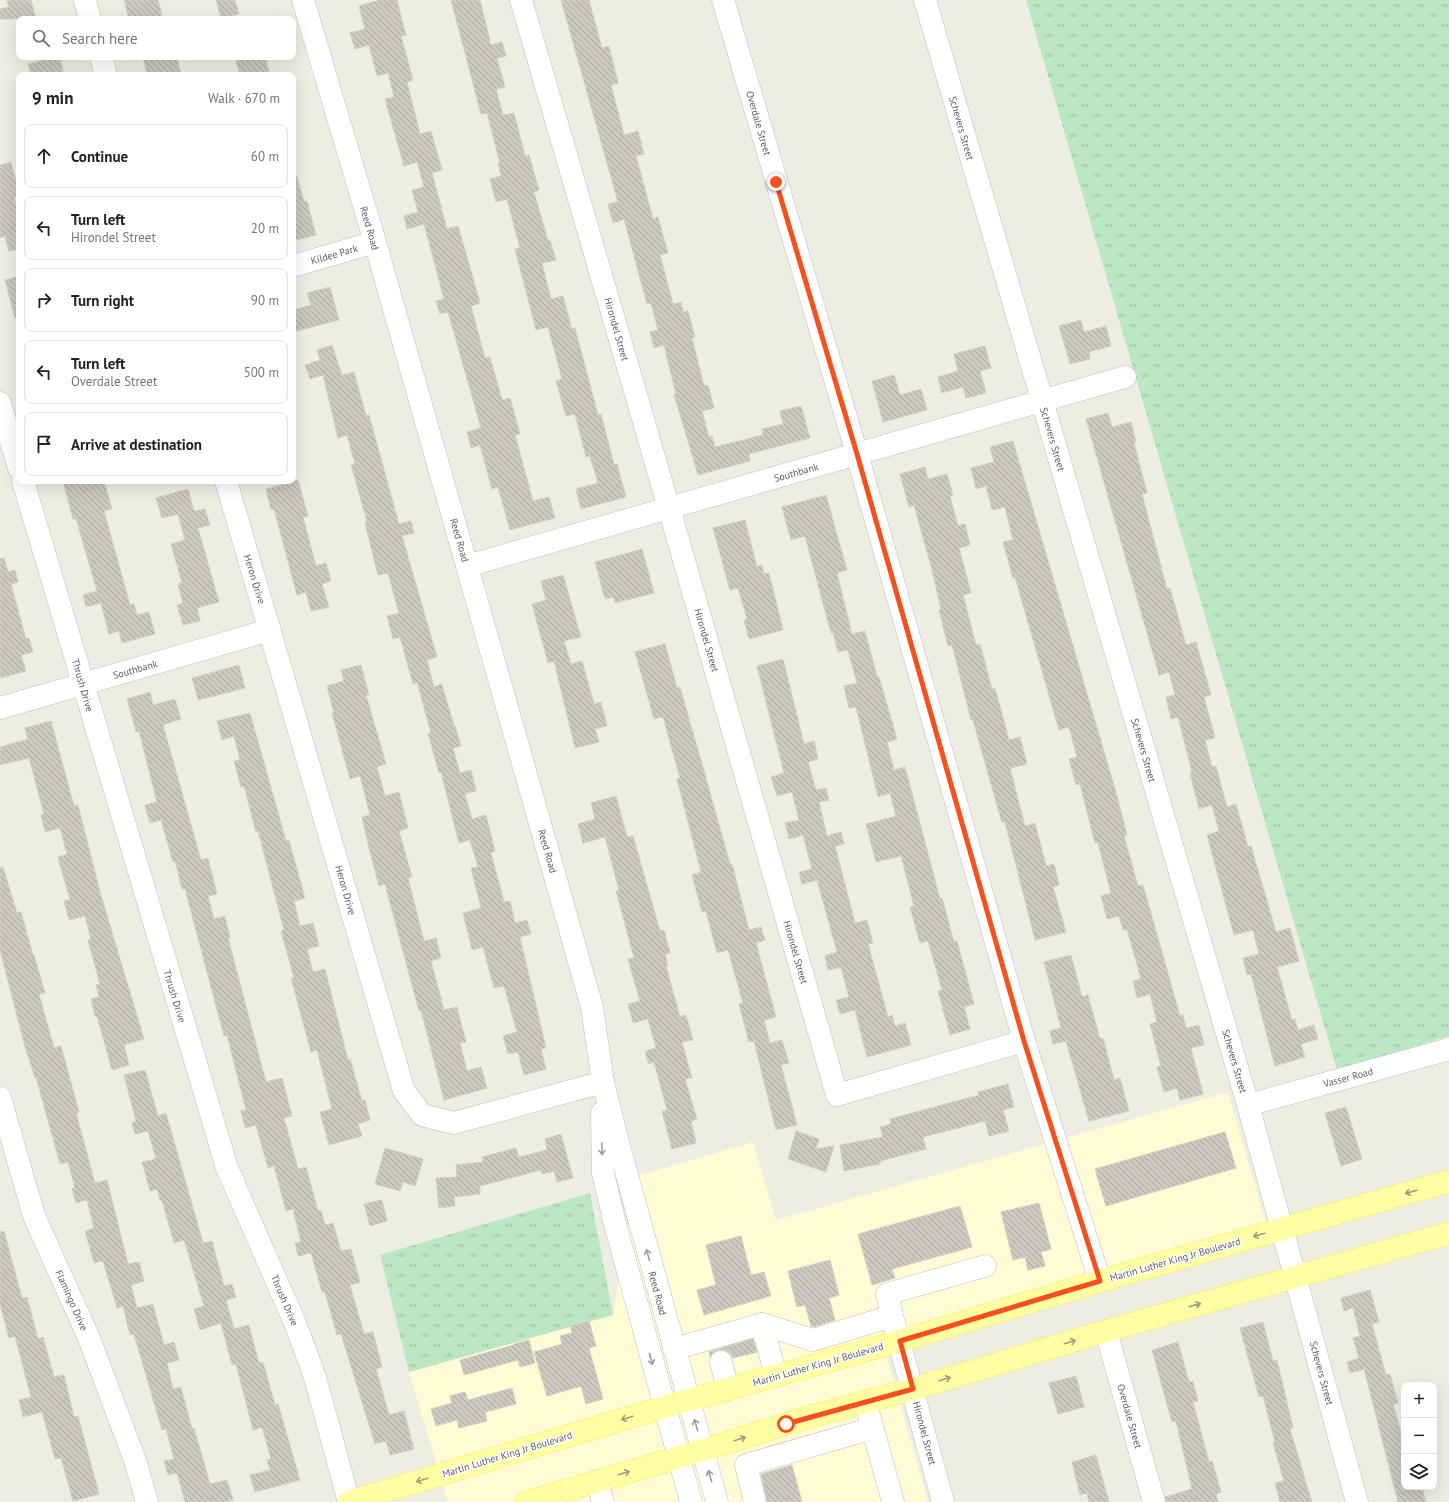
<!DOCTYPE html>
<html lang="en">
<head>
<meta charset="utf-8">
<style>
  :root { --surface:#fff; --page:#f6f6f6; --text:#202124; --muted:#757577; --line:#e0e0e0 }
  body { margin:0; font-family:"PT Sans",sans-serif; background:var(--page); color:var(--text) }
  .controls { position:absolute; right:12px; bottom:12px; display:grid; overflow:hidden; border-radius:8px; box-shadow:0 4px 16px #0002 }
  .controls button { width:36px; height:36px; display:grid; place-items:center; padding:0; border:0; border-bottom:1px solid var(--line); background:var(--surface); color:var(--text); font:20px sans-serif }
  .stop { position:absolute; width:12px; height:12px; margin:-9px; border:3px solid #f7501d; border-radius:50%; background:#fff }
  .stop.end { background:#f7501d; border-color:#fff; box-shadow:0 1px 4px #0008 }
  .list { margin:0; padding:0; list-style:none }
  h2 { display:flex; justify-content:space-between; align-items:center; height:52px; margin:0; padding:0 16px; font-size:17px }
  h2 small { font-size:13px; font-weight:400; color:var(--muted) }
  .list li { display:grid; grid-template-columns:26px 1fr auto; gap:12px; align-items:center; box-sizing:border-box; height:64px; margin:0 8px 8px; padding:0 8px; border:1px solid var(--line); border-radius:8px }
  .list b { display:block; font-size:15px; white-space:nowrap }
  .list p { margin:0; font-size:13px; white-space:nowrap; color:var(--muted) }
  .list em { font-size:13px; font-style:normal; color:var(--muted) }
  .icon { flex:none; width:22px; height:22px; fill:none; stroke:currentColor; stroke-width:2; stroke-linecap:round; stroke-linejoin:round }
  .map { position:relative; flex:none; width:1449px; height:1502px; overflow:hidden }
  .search { position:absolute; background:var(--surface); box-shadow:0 4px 16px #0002; left:16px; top:16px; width:280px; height:44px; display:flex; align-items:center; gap:10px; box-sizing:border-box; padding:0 14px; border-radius:8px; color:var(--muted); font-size:15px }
  .panel { position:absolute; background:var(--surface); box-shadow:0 4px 16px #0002; left:16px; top:72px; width:280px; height:412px; border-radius:8px }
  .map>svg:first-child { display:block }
  .commercial { fill:#fffcd5 }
  .grass { fill:url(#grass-tufts) }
  .building { fill:url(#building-back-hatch); stroke:#d3d0bf }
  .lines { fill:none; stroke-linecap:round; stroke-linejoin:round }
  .minor-casing { stroke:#bbbdc4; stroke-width:23 }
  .major-casing { stroke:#fde74b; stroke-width:23 }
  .minor { stroke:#fff; stroke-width:22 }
  .major { stroke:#fffea5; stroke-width:22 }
  .oneway { stroke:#9b9da1 }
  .oneway2 { stroke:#9b9d7d }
  .route { stroke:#f7501d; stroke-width:5 }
  .labels { text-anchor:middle; stroke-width:3; stroke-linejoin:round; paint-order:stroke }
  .street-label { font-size:10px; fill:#595c63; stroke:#fff }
</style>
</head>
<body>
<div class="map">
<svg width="1449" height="1502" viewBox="0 0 1449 1502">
  <defs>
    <pattern id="grass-tufts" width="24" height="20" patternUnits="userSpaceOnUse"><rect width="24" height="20" fill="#bbe8c2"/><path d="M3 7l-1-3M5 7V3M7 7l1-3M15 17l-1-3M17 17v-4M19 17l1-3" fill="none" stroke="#9bbfa1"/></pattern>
    <pattern id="building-back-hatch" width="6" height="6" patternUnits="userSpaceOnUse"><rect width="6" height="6" fill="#cbc9c0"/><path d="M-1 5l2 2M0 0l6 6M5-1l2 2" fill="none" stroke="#a8a6a0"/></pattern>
  </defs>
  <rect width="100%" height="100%" fill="#eeede1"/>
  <polygon class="commercial" points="1228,1092 1266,1224 881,1336 928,1502 448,1502 409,1372 613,1315 637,1176 753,1142 776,1220"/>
  <g class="grass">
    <polygon points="1026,0 1449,0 1449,1036 1337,1070"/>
    <polygon points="590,1193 613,1315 409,1372 380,1255"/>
  </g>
  <g class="building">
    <polygon points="7,0 31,0 36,19 0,19 0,9 9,7"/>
    <polygon points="124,0 158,0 163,19 129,19"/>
    <polygon points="216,0 235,0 239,14 221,18"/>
    <polygon points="380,0 397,0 406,35 401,36 413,80 407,82 420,134 431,131 442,170 432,173 447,229 458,226 470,267 480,303 471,306 485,358 490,357 502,400 510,398 520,434 515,435 533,501 549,497 555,518 510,530 498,487 492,489 480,445 471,448 467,432 481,428 448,312 440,314 436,301 444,299 424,224 407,229 404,216 418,212 412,190 424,187 417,162 404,166 385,99 394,97 388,73 377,76 369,45 355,49 350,33 365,29 359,6"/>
    <polygon points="451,0 480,0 491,45 502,42 506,56 497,58 505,87 496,89 503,115 514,113 525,156 529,155 539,190 534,192 548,241 550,240 556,260 542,263 551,299 563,296 572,329 575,328 598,415 601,414 614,465 617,464 626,497 581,509 576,489 598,483 590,456 586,457 575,414 566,416 556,381 562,379 548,327 536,330 515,249 520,248 507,199 496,202 490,179 501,176 498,163 500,163 487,113 481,114"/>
    <polygon points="561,0 589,0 602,48 609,46 618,83 611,85 624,135 638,131 644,154 636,156 653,219 658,217 668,253 660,255 673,304 681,302 683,312 688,311 695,337 692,338 704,386 708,385 714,408 702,411 709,437 712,436 715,447 763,435 762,429 783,424 780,411 801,406 810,438 749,454 750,461 698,475 674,394 676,394 664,345 654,348 650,332 658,330 651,303 647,304 624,219 613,223 608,204 618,202"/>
    <polygon points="56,57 60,57 64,75 31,75 28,64"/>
    <polygon points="143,57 177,57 181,75 147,75"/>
    <polygon points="235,57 265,57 270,75 240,75"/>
    <polygon points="11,162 19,193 19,196 14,197 19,214 19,249 9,251 5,236 0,238 0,165"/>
    <polygon points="297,176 304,202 307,201 316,235 293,241 293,177"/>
    <polygon points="19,276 19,317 15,318 5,280"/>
    <polygon points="330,287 339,320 293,332 293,310 311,305 307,293"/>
    <polygon points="1081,320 1084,332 1106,326 1111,346 1089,352 1090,359 1070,364 1059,326"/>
    <polygon points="332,345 342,375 354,372 366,416 369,415 399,524 411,521 414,533 402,536 437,657 427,660 434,687 442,684 454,726 455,726 461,746 453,748 460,773 471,770 476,791 465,794 472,819 486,815 495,851 491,853 504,902 510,901 515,923 527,920 531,934 520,937 546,1048 541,1049 546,1069 524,1075 518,1052 508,1054 503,1036 517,1032 504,986 494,988 483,947 472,950 463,913 481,908 471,868 478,867 470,840 459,843 441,772 439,773 428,733 431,733 417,682 413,684 400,637 393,639 387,616 399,613 388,573 378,575 365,523 367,522 351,464 355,464 347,435 338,438 323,375 310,379 305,365 320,360 317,350"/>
    <polygon points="985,346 991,368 980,371 986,393 966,398 963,387 942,393 938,377 958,371 954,354"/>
    <polygon points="894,375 900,395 921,389 927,410 883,422 872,381"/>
    <polygon points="1108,413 1112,427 1131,422 1136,442 1134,443 1147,493 1142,494 1167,589 1170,588 1186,645 1196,642 1211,695 1204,697 1215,738 1205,740 1212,767 1216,766 1227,807 1236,804 1248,847 1251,846 1276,932 1290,928 1299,961 1277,967 1292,1020 1295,1019 1298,1030 1314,1025 1318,1039 1301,1044 1305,1057 1275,1066 1251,974 1247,975 1243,958 1259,954 1253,930 1234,935 1207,835 1219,831 1212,805 1199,809 1190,773 1192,772 1178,717 1171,719 1166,697 1175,695 1169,672 1159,675 1086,419"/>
    <polygon points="1013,441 1117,796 1127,835 1124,836 1138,886 1143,885 1180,1016 1183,1015 1186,1028 1199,1025 1204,1045 1191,1048 1203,1094 1180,1100 1177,1088 1164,1092 1157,1067 1161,1066 1150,1024 1157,1022 1150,994 1137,998 1133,981 1141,979 1127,929 1123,930 1119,916 1107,919 1101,896 1111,893 1098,843 1095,843 1080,784 1076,785 1069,759 1077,757 1069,727 1059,730 1015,577 1013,578 1003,542 1013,540 1005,507 992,510 986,486 976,489 971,468 994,462 990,447"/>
    <polygon points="925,467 928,479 947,474 953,495 950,496 958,526 965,524 970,545 959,548 971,593 963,595 976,645 980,644 992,689 995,688 1009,740 1020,737 1027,764 1010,768 1025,826 1035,823 1046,866 1054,864 1059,885 1053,887 1066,932 1035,940 1005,822 1002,823 973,720 971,720 952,645 948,646 939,610 941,609 932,570 914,505 909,507 900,474"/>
    <polygon points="298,480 308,516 303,517 316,566 326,563 331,581 322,584 329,607 311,611 306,592 297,595 274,509 271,510 266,489"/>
    <polygon points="63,481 104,481 112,509 104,511 130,605 134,604 137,615 149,612 155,634 122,643 119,631 109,634 101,603 86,607 83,595 97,591 76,519 73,519"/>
    <polygon points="188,489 194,511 205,509 210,525 198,528 219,602 197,608 200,621 183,625 177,605 183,603 178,584 182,583 171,544 185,540 178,514 162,518 156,498"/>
    <polygon points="826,495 847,570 837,573 852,634 865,631 877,677 879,677 897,739 887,742 894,770 905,767 940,899 942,898 954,942 957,941 974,1004 964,1007 970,1029 950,1035 938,991 942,990 928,941 920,943 910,907 914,906 901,856 876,862 866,824 896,816 890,793 878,797 856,707 849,708 844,686 857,683 848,650 838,652 833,633 831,633 805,536 791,540 782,507"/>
    <polygon points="745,520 757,567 762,565 764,574 769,573 783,630 749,639 744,620 747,619 738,588 730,590 713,528"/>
    <polygon points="642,549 654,593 615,603 613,597 605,599 595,562"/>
    <polygon points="4,558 8,572 15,570 18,582 11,584 26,639 29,638 33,652 21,655 26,671 0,678 0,559"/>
    <polygon points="563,575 581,637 564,641 571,664 582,661 594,704 601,702 607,726 595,729 599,742 575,748 554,661 548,663 532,604 546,600 541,581"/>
    <polygon points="665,644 677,688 680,687 704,771 730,864 732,864 749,930 761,927 765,940 756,943 776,1017 764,1020 770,1043 782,1040 789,1063 781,1065 797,1125 776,1130 754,1041 749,1042 739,1004 743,1003 728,950 717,953 706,911 702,912 692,875 701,872 677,779 680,778 663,717 654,719 635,652"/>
    <polygon points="783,659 804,744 814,741 818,759 808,762 816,790 826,788 829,800 819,802 827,836 841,832 844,844 835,846 855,923 867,920 873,943 868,944 888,1017 892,1015 895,1026 905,1023 911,1045 867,1057 855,1010 840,1014 836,1000 849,997 841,967 828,970 825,956 837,952 817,880 802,884 799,872 812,869 803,835 789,839 785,823 799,820 792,792 777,796 771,777 784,773 757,666"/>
    <polygon points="239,665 245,688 198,700 192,678"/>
    <polygon points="361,665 369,695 366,695 386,764 377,767 385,796 399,792 408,828 399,831 412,877 408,878 424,941 436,938 441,958 431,961 444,1010 457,1007 466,1042 460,1043 467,1071 481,1067 487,1088 444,1100 421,1010 419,1011 385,884 379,886 369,848 362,817 370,815 360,776 350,779 332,713 334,713 327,686 344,681 341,670"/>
    <polygon points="150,692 153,705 175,699 181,719 163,725 201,860 208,858 217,894 208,896 214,919 225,916 230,938 228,938 266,1082 282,1078 292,1116 284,1118 298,1169 306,1167 318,1211 321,1210 325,1225 333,1223 341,1251 351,1249 360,1282 350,1285 364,1334 373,1332 382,1367 376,1369 389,1415 404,1411 414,1449 390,1455 386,1441 375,1444 341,1334 337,1335 325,1292 322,1292 311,1253 298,1256 295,1243 301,1242 293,1209 286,1211 274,1166 268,1168 256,1125 245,1128 241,1111 246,1110 227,1035 224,1036 185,889 182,889 175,861 173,862 161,820 150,823 145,805 157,802 139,731 136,732 127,699"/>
    <polygon points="250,713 286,841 289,840 305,898 294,901 300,926 313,923 319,946 307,949 313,972 325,969 348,1060 350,1059 362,1101 365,1100 370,1120 358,1124 362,1136 329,1145 320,1112 332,1109 317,1050 311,1052 291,978 294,978 281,931 284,930 258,831 256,832 244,786 241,787 234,761 240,760 234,736 222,740 217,721"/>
    <polygon points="51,721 74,806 78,805 100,892 144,1039 124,1045 129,1065 112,1070 97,1016 95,1016 91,999 99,997 96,985 100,984 88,940 91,939 85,916 69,920 64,901 70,900 58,857 67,854 60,828 45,832 41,815 44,814 29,758 0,765 0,747 28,739 25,728"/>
    <polygon points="616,796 627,837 633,836 660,931 664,930 670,953 665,954 668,966 666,966 680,1017 686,1015 693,1040 682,1042 692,1078 685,1079 697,1119 691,1121 696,1143 672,1149 662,1111 667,1110 654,1062 649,1064 645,1051 656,1048 648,1019 633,1023 628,1004 640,1001 628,959 634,958 616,891 619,890 605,837 583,843 578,824 595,819 591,803"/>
    <polygon points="0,867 3,867 17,913 21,912 33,955 34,955 45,993 39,994 54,1048 61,1046 79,1112 76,1113 95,1183 107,1180 128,1264 139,1262 144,1281 131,1285 137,1308 153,1304 164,1345 174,1342 179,1360 167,1363 173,1389 181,1387 192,1429 194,1428 210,1484 227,1480 233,1500 225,1502 185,1502 177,1473 168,1475 164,1461 174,1459 166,1429 162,1430 134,1334 130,1335 123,1306 117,1308 103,1261 94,1263 85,1231 94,1228 87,1200 76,1203 72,1189 75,1188 68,1162 60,1164 36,1077 35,1078 24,1043 0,950"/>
    <polygon points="1071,955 1082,997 1088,995 1100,1039 1103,1038 1114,1080 1120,1078 1129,1111 1089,1121 1066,1041 1053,1044 1050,1031 1061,1028 1044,962"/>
    <polygon points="145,1070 158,1116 166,1113 203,1243 212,1241 224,1286 232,1284 236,1297 226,1300 234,1329 249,1325 259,1363 263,1362 275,1405 278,1404 300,1480 255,1492 250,1475 270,1470 267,1460 271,1459 262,1427 253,1430 236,1364 232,1365 221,1323 200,1330 194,1309 204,1306 184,1240 174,1243 162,1200 160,1200 157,1189 150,1191 142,1162 156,1159 148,1131 135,1134 132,1123 136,1121 124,1075"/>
    <polygon points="1008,1084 1014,1107 1003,1110 1009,1131 989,1136 985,1121 923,1137 926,1149 880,1161 880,1164 844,1171 840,1145 883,1137 880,1127 891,1124 890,1119 979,1095 978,1092"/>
    <polygon points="1346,1107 1362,1159 1341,1166 1325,1113"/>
    <polygon points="796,1131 819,1139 816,1149 834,1146 826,1172 788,1159"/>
    <polygon points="1225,1132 1236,1168 1106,1206 1095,1169"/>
    <polygon points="561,1134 573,1178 557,1182 554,1171 542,1174 541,1170 480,1186 480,1194 454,1197 455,1206 439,1208 436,1178 457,1177 456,1165 483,1162 482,1157 516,1148 519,1157 547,1150 545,1139"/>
    <polygon points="385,1148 423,1159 415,1186 403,1182 400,1191 375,1184"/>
    <polygon points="382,1200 387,1221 370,1226 364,1204"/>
    <polygon points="1039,1203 1051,1249 1041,1252 1045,1266 1028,1270 1025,1257 1013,1260 1001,1212"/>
    <polygon points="960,1206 972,1247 892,1269 895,1278 872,1285 858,1234"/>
    <polygon points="4,1231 22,1298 27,1297 38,1339 43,1337 54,1377 64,1375 74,1417 78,1416 99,1494 73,1501 61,1458 55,1459 42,1412 23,1417 19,1400 31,1397 15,1336 9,1338 0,1304 0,1232"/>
    <polygon points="741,1236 751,1275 764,1272 771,1296 704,1315 697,1290 716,1285 706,1245"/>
    <polygon points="830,1260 839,1295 829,1298 835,1320 813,1327 811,1326 805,1305 797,1307 788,1271"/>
    <polygon points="1370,1290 1379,1322 1372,1324 1386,1375 1390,1374 1398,1403 1393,1404 1404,1444 1404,1487 1422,1487 1426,1502 1398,1502 1364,1369 1350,1373 1347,1362 1359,1358 1353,1338 1360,1336 1353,1308 1344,1311 1341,1298"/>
    <polygon points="589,1321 596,1346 589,1348 603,1399 586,1404 581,1386 547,1396 534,1352 562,1344 560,1336 572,1333 571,1326"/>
    <polygon points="1263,1322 1273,1361 1277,1360 1293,1428 1290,1429 1312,1502 1280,1502 1275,1483 1284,1481 1273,1443 1275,1442 1263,1396 1259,1397 1240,1328"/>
    <polygon points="753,1339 757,1352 733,1358 730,1353 725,1350 718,1350 713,1353 710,1357 709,1352"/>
    <polygon points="529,1340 535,1363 520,1367 518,1360 464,1375 460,1360 514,1345 514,1344"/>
    <polygon points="1178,1342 1189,1382 1193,1381 1198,1401 1193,1402 1209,1462 1212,1461 1221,1492 1216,1494 1218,1502 1166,1502 1165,1497 1192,1489 1176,1421 1172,1422 1152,1350"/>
    <polygon points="1076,1376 1084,1407 1058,1414 1049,1383"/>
    <polygon points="512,1388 516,1404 485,1412 487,1421 459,1428 457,1420 436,1426 431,1409 452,1403 450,1396 465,1392 468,1400"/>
    <polygon points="1096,1455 1109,1502 1089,1502 1087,1493 1080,1495 1072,1462"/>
    <polygon points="792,1465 802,1502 767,1502 761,1474"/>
  </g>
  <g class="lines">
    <defs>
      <g id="minor">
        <polyline points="85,0 90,19"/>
        <polyline points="303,0 375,242 592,1007 603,1082 619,1146 717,1502"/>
        <polyline points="521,0 669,508 837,1095 1024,1041"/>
        <polyline points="723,0 857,454 1024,1041 1100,1281"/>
        <polyline points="925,0 1248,1105 1357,1502"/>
        <polyline points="101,57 106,75"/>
        <polyline points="293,266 375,242"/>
        <polyline points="0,403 19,468"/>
        <polyline points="23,481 227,1168 295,1323 315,1377 349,1502"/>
        <polyline points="226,481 404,1091 422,1115 454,1123 603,1082"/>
        <polyline points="467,566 1125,377"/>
        <polyline points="0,708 270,630"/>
        <polyline points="0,1098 34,1216 89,1338 136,1463 147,1502"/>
        <polyline points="1248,1105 1449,1049"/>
        <polyline points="602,1113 603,1173 615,1224 691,1502"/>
        <polyline points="762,1324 776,1376"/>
        <polyline points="1106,1331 1154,1502"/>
        <polyline points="674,1349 762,1324 813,1340 892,1316"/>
        <polyline points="721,1362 728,1389"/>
        <polyline points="869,1415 893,1502"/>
        <polyline points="597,1481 603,1502"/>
        <polyline points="755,1502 746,1465 873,1428"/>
        <polyline points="943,1502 892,1316 887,1294 985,1266"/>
      </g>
      <g id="major">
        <polyline points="349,1502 664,1407 900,1341 1100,1281 1449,1181"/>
        <polyline points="527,1502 703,1450 805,1418 913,1389 1106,1331 1449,1233"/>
      </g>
    </defs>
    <use href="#minor" class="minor-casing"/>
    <use href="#major" class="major-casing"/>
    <use href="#minor" class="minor"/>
    <use href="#major" class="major"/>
  </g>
  <defs><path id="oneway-shaft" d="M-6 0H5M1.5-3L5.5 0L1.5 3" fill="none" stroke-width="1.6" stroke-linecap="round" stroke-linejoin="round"/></defs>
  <g class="oneway">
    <use href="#oneway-shaft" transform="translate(602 1149) rotate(88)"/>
    <use href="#oneway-shaft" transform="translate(648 1255) rotate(-105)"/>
    <use href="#oneway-shaft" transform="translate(651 1359) rotate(75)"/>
    <use href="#oneway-shaft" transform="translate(696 1425) rotate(-106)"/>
    <use href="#oneway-shaft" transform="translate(710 1476) rotate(-106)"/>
  </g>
  <g class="oneway2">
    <use href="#oneway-shaft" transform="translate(1411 1192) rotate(164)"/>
    <use href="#oneway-shaft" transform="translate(1259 1235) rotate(164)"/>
    <use href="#oneway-shaft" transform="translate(1195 1305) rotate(-16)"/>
    <use href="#oneway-shaft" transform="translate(1070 1342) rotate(-17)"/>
    <use href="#oneway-shaft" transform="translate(945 1379) rotate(-17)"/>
    <use href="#oneway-shaft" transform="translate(627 1418) rotate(163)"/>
    <use href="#oneway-shaft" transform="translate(740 1439) rotate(-18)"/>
    <use href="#oneway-shaft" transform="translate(624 1473) rotate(-17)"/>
    <use href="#oneway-shaft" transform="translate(422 1480) rotate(163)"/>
  </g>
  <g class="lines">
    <polyline class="route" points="776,182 857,454 1024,1041 1100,1281 900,1341 913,1389 786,1424"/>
  </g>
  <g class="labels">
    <g class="street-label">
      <text transform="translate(759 123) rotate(74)" y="4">Overdale Street</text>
      <text transform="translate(962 128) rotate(74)" y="4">Schevers Street</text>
      <text transform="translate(370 228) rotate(74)" y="4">Reed Road</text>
      <text transform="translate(334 254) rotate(-16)" y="4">Kildee Park</text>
      <text transform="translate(617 329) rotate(74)" y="4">Hirondel Street</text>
      <text transform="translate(1053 439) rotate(74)" y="4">Schevers Street</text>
      <text transform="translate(796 472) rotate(-16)" y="4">Southbank</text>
      <text transform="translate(460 540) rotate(74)" y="4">Reed Road</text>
      <text transform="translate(255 579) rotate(73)" y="4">Heron Drive</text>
      <text transform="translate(707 640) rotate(74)" y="4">Hirondel Street</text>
      <text transform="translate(135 669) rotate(-16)" y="4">Southbank</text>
      <text transform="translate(83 685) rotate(74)" y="4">Thrush Drive</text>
      <text transform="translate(1144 750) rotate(74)" y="4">Schevers Street</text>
      <text transform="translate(548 851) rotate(74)" y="4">Reed Road</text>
      <text transform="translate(346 890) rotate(74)" y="4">Heron Drive</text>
      <text transform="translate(796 952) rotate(74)" y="4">Hirondel Street</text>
      <text transform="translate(175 996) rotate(73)" y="4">Thrush Drive</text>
      <text transform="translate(1235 1061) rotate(74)" y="4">Schevers Street</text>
      <text transform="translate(1348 1077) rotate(-15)" y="4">Vasser Road</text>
      <text transform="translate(1175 1259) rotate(-16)" y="4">Martin Luther King Jr Boulevard</text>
      <text transform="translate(658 1293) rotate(75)" y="4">Reed Road</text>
      <text transform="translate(72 1300) rotate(66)" y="4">Flamingo Drive</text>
      <text transform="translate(285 1300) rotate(67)" y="4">Thrush Drive</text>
      <text transform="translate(818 1364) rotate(-16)" y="4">Martin Luther King Jr Boulevard</text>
      <text transform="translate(1322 1373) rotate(75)" y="4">Schevers Street</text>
      <text transform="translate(1130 1416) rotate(74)" y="4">Overdale Street</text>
      <text transform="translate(925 1433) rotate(75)" y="4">Hirondel Street</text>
      <text transform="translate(507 1454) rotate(-17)" y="4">Martin Luther King Jr Boulevard</text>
    </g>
  </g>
</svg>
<div class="controls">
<button>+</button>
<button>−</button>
<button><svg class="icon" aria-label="layers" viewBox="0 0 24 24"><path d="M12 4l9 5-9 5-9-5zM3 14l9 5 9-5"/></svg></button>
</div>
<div class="stop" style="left:786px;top:1424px"></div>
<div class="stop end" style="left:776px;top:182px"></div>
<div class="search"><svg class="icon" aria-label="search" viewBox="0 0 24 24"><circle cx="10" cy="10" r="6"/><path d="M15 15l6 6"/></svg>Search here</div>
<section class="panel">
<h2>9 min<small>Walk · 670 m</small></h2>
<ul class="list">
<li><svg class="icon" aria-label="ahead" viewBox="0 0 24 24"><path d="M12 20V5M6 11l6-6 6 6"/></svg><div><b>Continue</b></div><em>60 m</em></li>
<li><svg class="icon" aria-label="left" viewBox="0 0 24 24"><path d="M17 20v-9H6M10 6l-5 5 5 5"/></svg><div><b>Turn left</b><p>Hirondel Street</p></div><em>20 m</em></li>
<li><svg class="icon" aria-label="right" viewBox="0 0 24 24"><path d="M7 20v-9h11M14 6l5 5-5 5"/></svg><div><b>Turn right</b></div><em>90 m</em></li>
<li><svg class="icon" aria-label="left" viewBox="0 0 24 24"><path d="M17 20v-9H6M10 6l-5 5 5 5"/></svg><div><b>Turn left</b><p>Overdale Street</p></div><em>500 m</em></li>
<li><svg class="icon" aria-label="arrive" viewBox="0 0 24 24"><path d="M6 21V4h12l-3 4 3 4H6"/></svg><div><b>Arrive at destination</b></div></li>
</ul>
</section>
</div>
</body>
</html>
